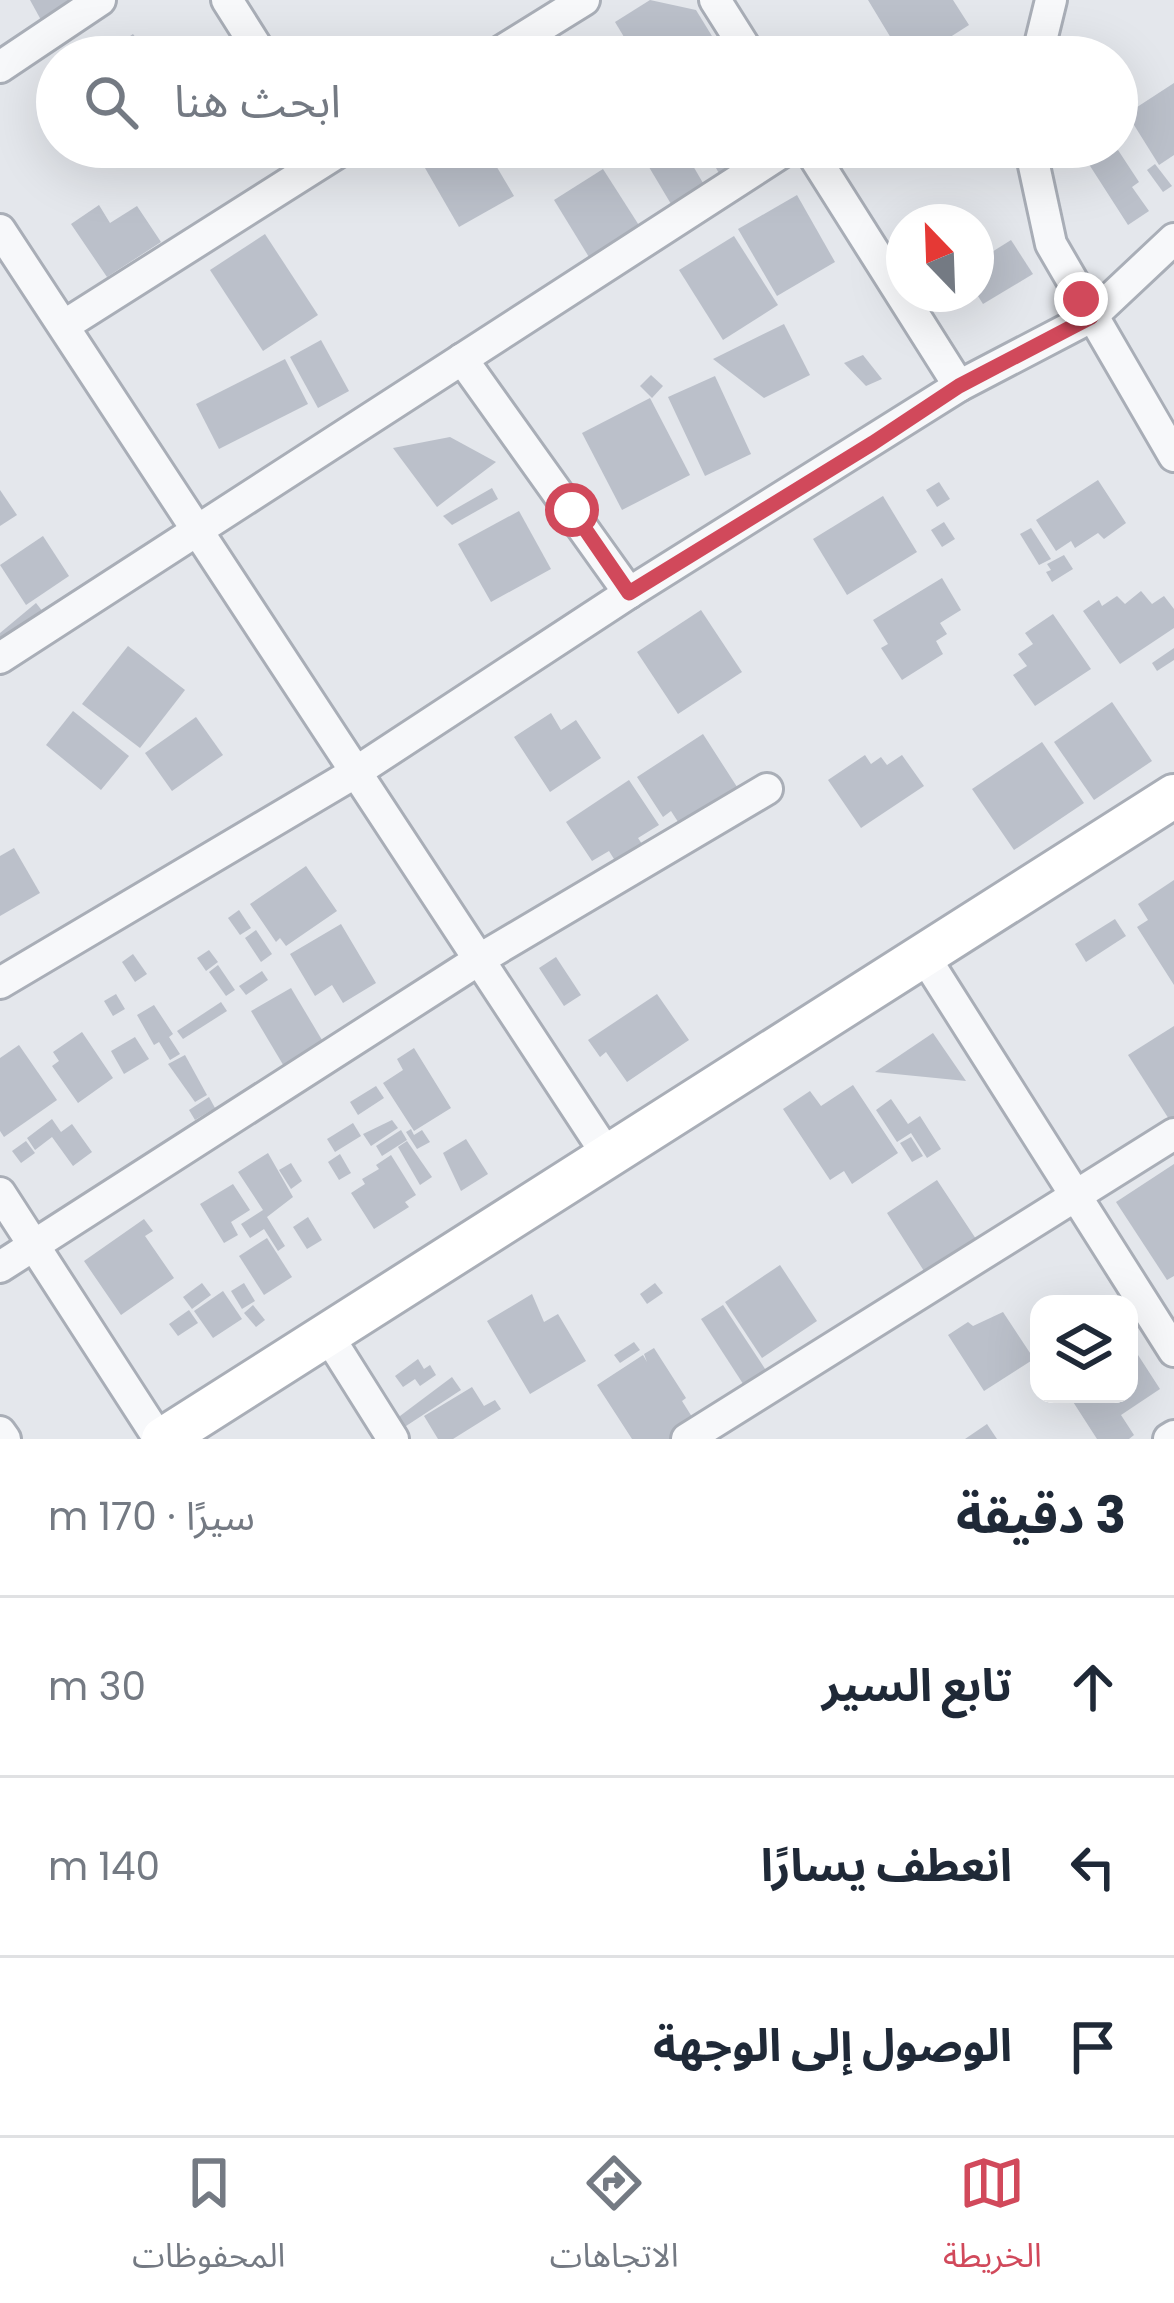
<!DOCTYPE html>
<html lang="ar">
<head>
<meta charset="utf-8">
<style>
  :root { --surface:#fff; --page:#f6f6f7; --text:#1f2937; --muted:#747a83; --line:#e0e1e3; --accent:#d1495b }
  body { margin:0; font-family:Poppins,"Noto Sans Arabic",sans-serif; background:var(--page); color:var(--text); direction:rtl }
  .controls { position:absolute; right:36px; bottom:36px; display:grid; overflow:hidden; border-radius:24px; box-shadow:0 12px 48px #0002 }
  .controls button { width:108px; height:108px; display:grid; place-items:center; padding:0; border:0; border-bottom:3px solid var(--line); background:var(--surface); color:var(--text); font:60px sans-serif }
  .compass { position:absolute; left:886px; top:204px; width:108px; height:108px; border-radius:50%; background:var(--surface); box-shadow:0 12px 48px #0002; rotate:337deg }
  .stop { position:absolute; width:36px; height:36px; margin:-27px; border:9px solid #d1495b; border-radius:50%; background:#fff }
  .stop.end { background:#d1495b; border-color:#fff; box-shadow:0 3px 12px #0008 }
  .list { margin:0; padding:0; list-style:none }
  h2 { display:flex; justify-content:space-between; align-items:center; height:156px; margin:0; padding:0 48px; font-size:51px }
  h2 small { font-size:39px; font-weight:400; color:var(--muted) }
  .list li { display:grid; grid-template-columns:78px 1fr auto; gap:36px; align-items:center; box-sizing:border-box; height:180px; padding:0 48px; border-top:3px solid var(--line) }
  .list b { display:block; font-size:45px; white-space:nowrap }
  .list em { font-size:39px; font-style:normal; color:var(--muted) }
  .icon { flex:none; width:66px; height:66px; fill:none; stroke:currentColor; stroke-width:2; stroke-linecap:round; stroke-linejoin:round }
  .map { position:relative; flex:none; width:1174px; height:1439px; overflow:hidden; direction:ltr }
  .search { position:absolute; background:var(--surface); box-shadow:0 12px 48px #0002; left:36px; right:36px; top:36px; height:132px; display:flex; align-items:center; gap:30px; box-sizing:border-box; padding:0 42px; border-radius:66px; color:var(--muted); font-size:45px }
  .sheet { height:696px; background:var(--surface) }
  nav { display:flex; justify-content:space-around; align-items:center; box-sizing:border-box; height:168px; border-top:3px solid var(--line); background:var(--surface); font-size:33px; color:var(--muted) }
  nav a { display:grid; justify-items:center; gap:6px }
  nav .on { color:var(--accent) }
  .map>svg:first-child { display:block }
  .building { fill:#bbc0ca }
  .lines { fill:none; stroke-linecap:round; stroke-linejoin:round }
  .street-casing { stroke:#a9aeb7; stroke-width:36 }
  .secondary-casing { stroke:#a9aeb7; stroke-width:48 }
  .street { stroke:#f7f8fa; stroke-width:30 }
  .secondary { stroke:#fff; stroke-width:42 }
  .route { stroke:#d1495b; stroke-width:15 }
</style>
</head>
<body>
<div class="map">
<svg width="1174" height="1439" viewBox="0 0 1174 1439">
  <rect width="100%" height="100%" fill="#e4e7ec"/>
  <g class="building">
    <polygon points="30,0 75,0 41,20"/>
    <polygon points="650,0 696,10 723,54 636,57 615,22"/>
    <polygon points="868,0 953,0 969,25 919,57 909,41 897,48"/>
    <polygon points="133,34 150,57 100,57"/>
    <polygon points="1174,83 1174,155 1159,165 1129,117 1133,114 1131,111"/>
    <polygon points="462,147 485,147 514,196 459,227 425,168"/>
    <polygon points="637,147 682,147 710,195 677,214"/>
    <polygon points="704,147 752,147 756,153 720,175"/>
    <polygon points="1095,147 1107,147 1112,154 1118,150 1139,182 1132,187 1149,211 1128,225 1083,155"/>
    <polygon points="1155,164 1172,186 1163,192 1147,170"/>
    <polygon points="603,169 642,230 592,262 554,200"/>
    <polygon points="797,195 835,262 777,296 738,229"/>
    <polygon points="99,205 110,223 137,206 161,242 107,277 71,224"/>
    <polygon points="265,234 318,315 263,351 210,270"/>
    <polygon points="734,236 778,305 723,340 679,270"/>
    <polygon points="1011,240 1033,274 983,304 976,293 976,262"/>
    <polygon points="784,324 810,375 764,398 713,359"/>
    <polygon points="321,340 349,391 318,408 290,357"/>
    <polygon points="863,355 882,379 866,386 844,363"/>
    <polygon points="285,359 308,404 219,449 196,404"/>
    <polygon points="651,375 663,386 652,398 640,386"/>
    <polygon points="715,376 751,454 705,476 668,397"/>
    <polygon points="650,398 690,475 622,510 582,433"/>
    <polygon points="450,437 496,462 437,507 393,448"/>
    <polygon points="1098,480 1126,523 1104,539 1098,533 1075,548 1071,541 1056,551 1036,520"/>
    <polygon points="939,482 950,499 937,507 926,490"/>
    <polygon points="492,488 498,499 452,525 443,516"/>
    <polygon points="0,490 17,515 0,526"/>
    <polygon points="883,496 917,552 847,595 813,539"/>
    <polygon points="519,511 551,569 491,602 458,544"/>
    <polygon points="944,522 955,539 942,547 931,530"/>
    <polygon points="1031,528 1051,559 1039,565 1020,534"/>
    <polygon points="43,536 69,576 26,605 0,565"/>
    <polygon points="1064,555 1073,569 1052,582 1046,572 1051,570 1047,564"/>
    <polygon points="942,578 961,610 940,623 947,634 936,641 943,654 902,680 881,648 888,644 873,620"/>
    <polygon points="1141,591 1152,604 1164,596 1174,609 1174,628 1120,664 1083,611 1099,600 1102,606 1117,596 1125,604"/>
    <polygon points="36,603 47,617 0,655 0,633"/>
    <polygon points="701,610 742,672 678,714 637,652"/>
    <polygon points="1053,614 1091,669 1035,706 1013,675 1027,666 1018,654 1033,644 1025,633"/>
    <polygon points="128,646 185,690 140,748 82,704"/>
    <polygon points="1174,648 1174,660 1157,671 1152,663"/>
    <polygon points="1112,702 1152,761 1094,800 1054,742"/>
    <polygon points="73,711 129,756 101,790 46,745"/>
    <polygon points="551,713 561,730 576,720 601,758 550,792 514,737"/>
    <polygon points="196,717 223,755 172,791 145,753"/>
    <polygon points="703,734 739,790 682,828 671,811 663,817 637,777"/>
    <polygon points="1042,742 1084,803 1014,850 972,789"/>
    <polygon points="865,755 871,764 881,757 887,765 902,755 924,786 861,828 828,780"/>
    <polygon points="629,780 659,825 638,838 646,850 619,867 609,851 592,861 566,822"/>
    <polygon points="14,848 40,893 0,916 0,856"/>
    <polygon points="306,866 337,911 286,946 280,938 276,942 250,904"/>
    <polygon points="1174,880 1174,985 1137,927 1148,920 1138,904"/>
    <polygon points="239,910 251,928 240,935 228,918"/>
    <polygon points="1115,919 1126,936 1086,962 1075,944"/>
    <polygon points="341,924 376,983 343,1003 332,985 315,996 290,954"/>
    <polygon points="256,930 272,954 261,962 245,938"/>
    <polygon points="209,950 218,962 206,971 197,958"/>
    <polygon points="133,954 147,974 135,982 122,962"/>
    <polygon points="556,957 581,995 564,1006 539,968"/>
    <polygon points="218,965 235,990 226,996 209,972"/>
    <polygon points="262,971 268,980 246,995 239,986"/>
    <polygon points="291,988 325,1045 285,1068 251,1011"/>
    <polygon points="116,994 125,1009 113,1016 104,1001"/>
    <polygon points="657,994 689,1040 627,1082 606,1052 600,1057 588,1040"/>
    <polygon points="221,1002 227,1011 183,1039 177,1031"/>
    <polygon points="154,1005 173,1034 169,1037 180,1054 170,1060 159,1042 154,1045 137,1015"/>
    <polygon points="1174,1026 1174,1127 1128,1055"/>
    <polygon points="82,1032 113,1078 78,1103 52,1066 59,1061 53,1052"/>
    <polygon points="933,1033 966,1081 875,1072"/>
    <polygon points="135,1037 149,1059 124,1074 111,1051"/>
    <polygon points="19,1045 57,1100 4,1137 0,1131 0,1058"/>
    <polygon points="414,1048 451,1108 414,1131 383,1083 403,1070 397,1059"/>
    <polygon points="185,1055 207,1095 195,1102 168,1064"/>
    <polygon points="853,1085 898,1153 852,1184 844,1171 830,1180 783,1109 810,1091 821,1106"/>
    <polygon points="376,1086 384,1098 358,1115 350,1102"/>
    <polygon points="209,1097 215,1108 195,1120 189,1110"/>
    <polygon points="891,1099 908,1124 920,1116 941,1149 927,1158 911,1133 897,1142 876,1110"/>
    <polygon points="52,1119 61,1132 72,1124 92,1152 73,1166 52,1137 35,1150 27,1138"/>
    <polygon points="392,1120 398,1128 371,1146 363,1134"/>
    <polygon points="353,1123 361,1136 335,1152 327,1139"/>
    <polygon points="411,1129 414,1135 422,1130 430,1142 417,1149 406,1132"/>
    <polygon points="401,1130 407,1140 382,1156 376,1146"/>
    <polygon points="911,1137 923,1156 912,1162 900,1143"/>
    <polygon points="466,1139 488,1174 461,1191 443,1153"/>
    <polygon points="26,1141 35,1153 21,1163 12,1151"/>
    <polygon points="407,1141 432,1177 420,1185 398,1147"/>
    <polygon points="268,1153 293,1197 267,1217 285,1246 278,1251 264,1229 250,1238 241,1224 263,1210 238,1172"/>
    <polygon points="340,1154 351,1173 339,1180 328,1162"/>
    <polygon points="391,1155 416,1195 405,1202 409,1207 374,1229 351,1193 365,1184 362,1179 379,1169 376,1165"/>
    <polygon points="291,1163 302,1181 291,1189 279,1170"/>
    <polygon points="1174,1164 1174,1276 1167,1280 1116,1202"/>
    <polygon points="937,1180 976,1239 963,1247 970,1257 931,1282 887,1213"/>
    <polygon points="233,1184 250,1210 231,1222 238,1235 224,1243 200,1204"/>
    <polygon points="308,1217 322,1240 307,1249 293,1227"/>
    <polygon points="144,1219 153,1231 145,1236 174,1278 121,1315 84,1261"/>
    <polygon points="267,1238 292,1277 264,1295 239,1256"/>
    <polygon points="780,1265 817,1321 762,1358 725,1302"/>
    <polygon points="202,1283 211,1295 192,1309 183,1297"/>
    <polygon points="244,1283 255,1301 242,1309 231,1291"/>
    <polygon points="655,1283 663,1293 647,1304 640,1294"/>
    <polygon points="223,1291 242,1319 213,1338 194,1311"/>
    <polygon points="532,1294 544,1322 558,1314 586,1361 530,1394 487,1321"/>
    <polygon points="253,1305 265,1320 256,1327 244,1313"/>
    <polygon points="723,1305 771,1378 749,1393 701,1319"/>
    <polygon points="189,1310 198,1323 178,1336 169,1324"/>
    <polygon points="1003,1312 1034,1359 984,1391 948,1335 968,1322 973,1326"/>
    <polygon points="1129,1341 1160,1389 1121,1415 1134,1435 1129,1439 1097,1439 1068,1394 1129,1394"/>
    <polygon points="634,1342 640,1350 620,1363 614,1355"/>
    <polygon points="654,1348 686,1398 682,1401 699,1428 681,1439 632,1439 597,1385 643,1355 647,1362 644,1354"/>
    <polygon points="418,1359 424,1369 430,1365 436,1375 420,1386 415,1379 403,1387 395,1376"/>
    <polygon points="452,1377 461,1390 403,1428 396,1419"/>
    <polygon points="472,1387 484,1406 495,1400 501,1409 453,1439 438,1439 424,1416"/>
    <polygon points="987,1424 997,1439 965,1439"/>
  </g>
  <g class="lines">
    <defs>
      <g id="street">
        <polyline points="227,0 263,57"/>
        <polyline points="715,0 751,57"/>
        <polyline points="492,57 584,0"/>
        <polyline points="1037,57 1051,0"/>
        <polyline points="0,67 100,0"/>
        <polyline points="808,147 959,386"/>
        <polyline points="1030,147 1051,244 1174,456"/>
        <polyline points="0,230 608,1156"/>
        <polyline points="65,325 346,147"/>
        <polyline points="462,359 629,593"/>
        <polyline points="0,658 790,147"/>
        <polyline points="924,956 1174,1351"/>
        <polyline points="0,983 356,772 629,593 959,386 1091,317 1174,239"/>
        <polyline points="0,1193 159,1439"/>
        <polyline points="0,1267 480,959 767,789"/>
        <polyline points="327,1334 393,1439"/>
        <polyline points="0,1432 5,1439"/>
        <polyline points="687,1439 1174,1134"/>
        <polyline points="1169,1439 1174,1436"/>
      </g>
      <polyline id="secondary" points="163,1439 1174,796"/>
    </defs>
    <use href="#street" class="street-casing"/>
    <use href="#secondary" class="secondary-casing"/>
    <use href="#street" class="street"/>
    <use href="#secondary" class="secondary"/>
  </g>
  <g class="lines">
    <polyline class="route" points="572,510 629,593 873,443 959,386 1091,317 1081,299"/>
  </g>
</svg>
<div class="controls">
<button><svg class="icon" aria-label="layers" viewBox="0 0 24 24"><path d="M12 4l9 5-9 5-9-5zM3 14l9 5 9-5"/></svg></button>
</div>
<svg class="compass" viewBox="-18 -18 36 36"><path d="M0-13l5 13h-10z" fill="#e53935"/><path d="M0 13l5-13h-10z" fill="#747a83"/></svg>
<div class="stop" style="left:572px;top:510px"></div>
<div class="stop end" style="left:1081px;top:299px"></div>
<div class="search"><svg class="icon" aria-label="search" viewBox="0 0 24 24"><circle cx="10" cy="10" r="6"/><path d="M15 15l6 6"/></svg>ابحث هنا</div>
</div>
<section class="sheet">
<h2>3 دقيقة<small>سيرًا · 170 m</small></h2>
<ul class="list">
<li><svg class="icon" aria-label="ahead" viewBox="0 0 24 24"><path d="M12 20V5M6 11l6-6 6 6"/></svg><div><b>تابع السير</b></div><em>30 m</em></li>
<li><svg class="icon" aria-label="left" viewBox="0 0 24 24"><path d="M17 20v-9H6M10 6l-5 5 5 5"/></svg><div><b>انعطف يسارًا</b></div><em>140 m</em></li>
<li><svg class="icon" aria-label="arrive" viewBox="0 0 24 24"><path d="M6 21V4h12l-3 4 3 4H6"/></svg><div><b>الوصول إلى الوجهة</b></div></li>
</ul>
</section>
<nav>
<a class="on"><svg class="icon" aria-label="map" viewBox="0 0 24 24"><path d="M3 6l6-2 6 2 6-2v14l-6 2-6-2-6 2zM9 4v14M15 6v14"/></svg>الخريطة</a>
<a><svg class="icon" aria-label="directions" viewBox="0 0 24 24"><path d="M12 3l9 9-9 9-9-9zM9 14v-3h6M13 9l2 2-2 2"/></svg>الاتجاهات</a>
<a><svg class="icon" aria-label="saved" viewBox="0 0 24 24"><path d="M7 4h10v16l-5-4-5 4z"/></svg>المحفوظات</a>
</nav>
</body>
</html>
